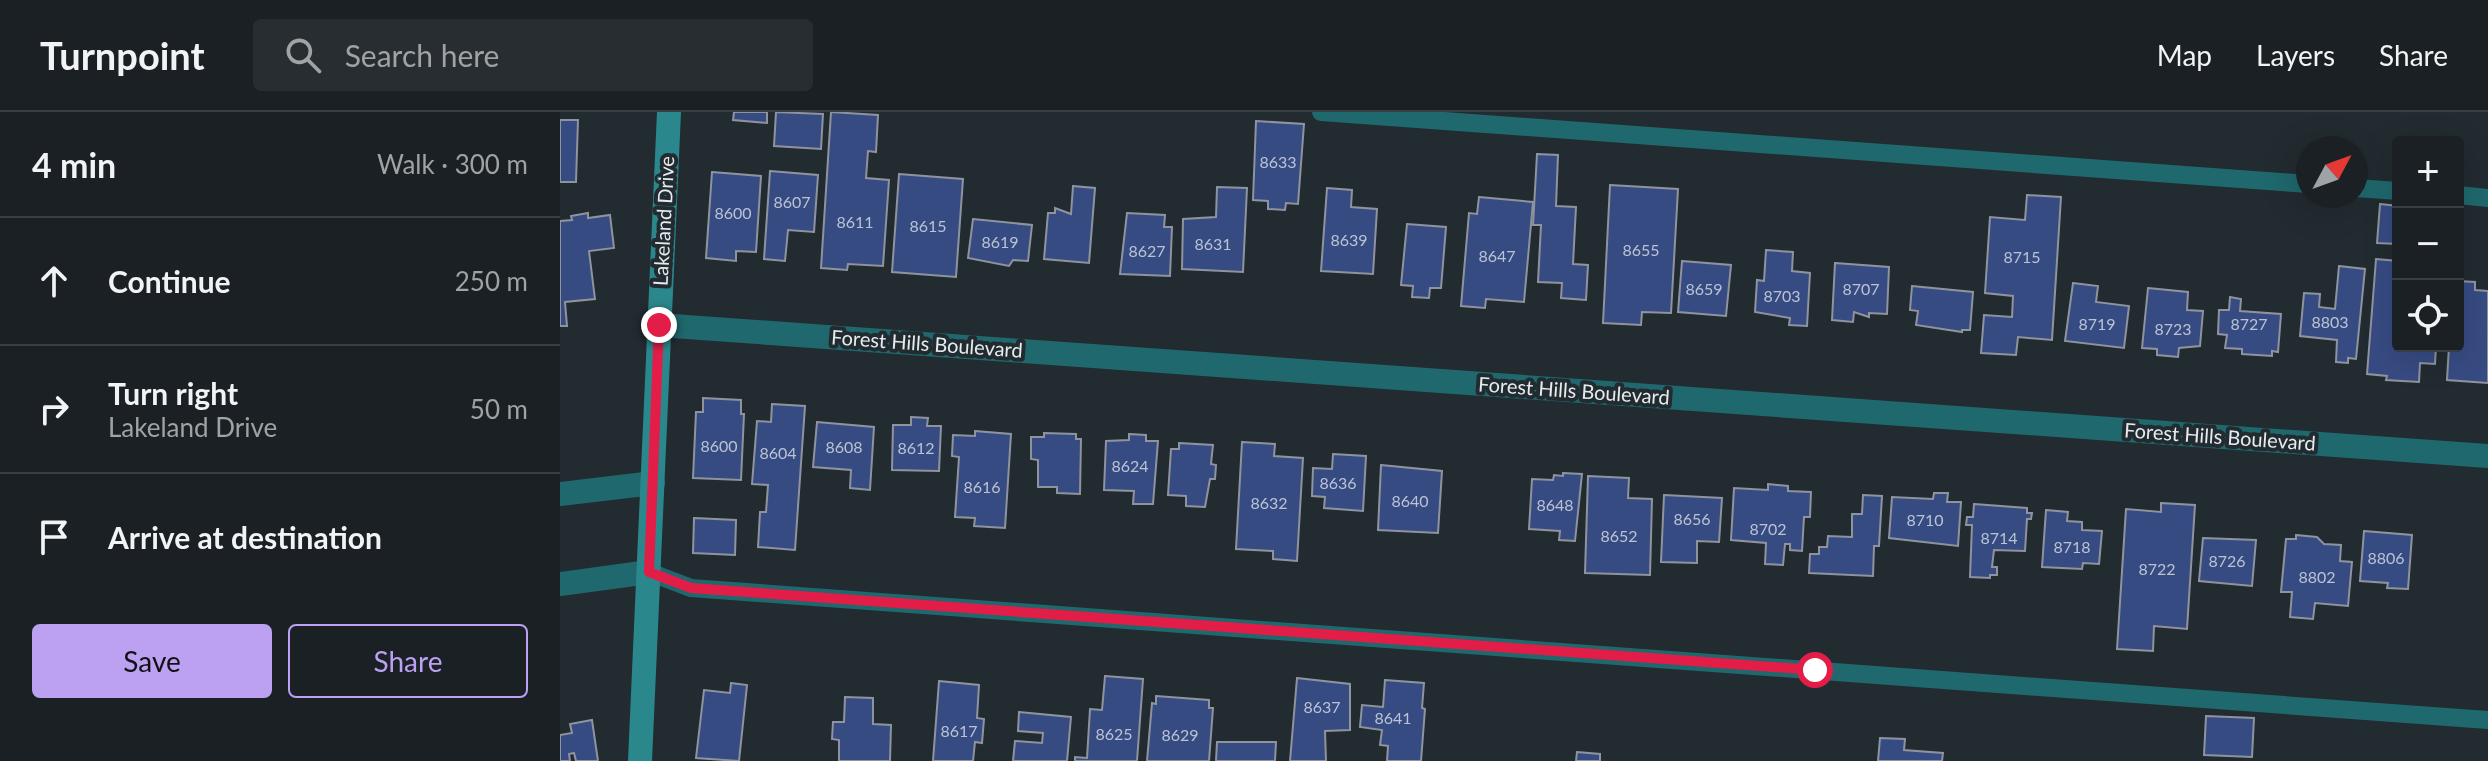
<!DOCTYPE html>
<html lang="en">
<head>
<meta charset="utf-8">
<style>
  :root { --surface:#1a2024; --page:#272d31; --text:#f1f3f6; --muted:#9fa3a6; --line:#383e41; --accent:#bca0f2 }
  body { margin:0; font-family:Lato,sans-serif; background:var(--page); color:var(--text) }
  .controls { position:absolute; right:24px; top:24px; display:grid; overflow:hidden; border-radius:8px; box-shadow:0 8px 32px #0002 }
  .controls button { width:72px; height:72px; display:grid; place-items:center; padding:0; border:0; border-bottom:2px solid var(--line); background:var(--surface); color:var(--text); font:40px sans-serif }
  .compass { position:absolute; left:1736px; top:24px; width:72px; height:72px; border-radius:50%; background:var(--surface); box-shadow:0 8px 32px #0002; rotate:49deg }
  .stop { position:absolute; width:24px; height:24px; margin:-18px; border:6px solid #e11d48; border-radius:50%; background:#fff }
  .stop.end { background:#e11d48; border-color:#fff; box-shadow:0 2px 8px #0008 }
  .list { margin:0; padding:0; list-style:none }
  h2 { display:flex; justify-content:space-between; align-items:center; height:104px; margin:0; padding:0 32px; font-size:34px }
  h2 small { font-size:26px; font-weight:400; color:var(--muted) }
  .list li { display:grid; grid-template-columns:52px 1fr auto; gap:24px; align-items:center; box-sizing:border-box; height:128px; padding:0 32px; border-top:2px solid var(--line) }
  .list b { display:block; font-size:30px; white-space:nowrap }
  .list p { margin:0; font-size:26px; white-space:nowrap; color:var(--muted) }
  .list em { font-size:26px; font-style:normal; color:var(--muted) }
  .actions { display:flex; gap:16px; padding:24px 32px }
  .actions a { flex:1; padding:18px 0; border:2px solid var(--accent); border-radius:8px; text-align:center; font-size:28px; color:var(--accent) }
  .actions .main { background:var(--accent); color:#111 }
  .icon { flex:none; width:44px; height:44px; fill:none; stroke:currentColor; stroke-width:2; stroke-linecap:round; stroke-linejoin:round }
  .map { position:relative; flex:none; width:1928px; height:649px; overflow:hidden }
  header { display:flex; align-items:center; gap:48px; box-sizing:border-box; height:112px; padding:0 40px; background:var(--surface); border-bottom:2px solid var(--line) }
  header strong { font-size:38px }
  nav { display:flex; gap:44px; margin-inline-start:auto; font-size:28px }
  .search { width:560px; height:72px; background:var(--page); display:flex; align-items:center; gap:20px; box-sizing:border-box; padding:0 28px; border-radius:8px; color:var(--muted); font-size:30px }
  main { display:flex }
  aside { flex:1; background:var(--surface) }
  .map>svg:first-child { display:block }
  .building { fill:#374b83; stroke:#8f939e; stroke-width:2 }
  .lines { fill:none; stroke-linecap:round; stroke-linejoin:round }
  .lane { stroke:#1f686d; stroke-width:18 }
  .street { stroke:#1f686d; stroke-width:24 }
  .secondary { stroke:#2a888d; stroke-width:24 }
  .route { stroke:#e11d48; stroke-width:10 }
  .labels { text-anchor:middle; stroke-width:8; stroke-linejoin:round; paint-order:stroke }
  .number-label { font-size:16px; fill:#bac3d3 }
  .street-label { font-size:20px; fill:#e5ebee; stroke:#222b30 }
</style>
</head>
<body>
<header>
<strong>Turnpoint</strong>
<div class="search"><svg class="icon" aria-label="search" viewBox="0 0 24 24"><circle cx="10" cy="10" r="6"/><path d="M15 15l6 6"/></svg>Search here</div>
<nav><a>Map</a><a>Layers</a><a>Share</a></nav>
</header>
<main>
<aside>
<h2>4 min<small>Walk · 300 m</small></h2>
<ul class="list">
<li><svg class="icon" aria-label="ahead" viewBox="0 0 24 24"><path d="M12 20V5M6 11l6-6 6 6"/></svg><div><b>Continue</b></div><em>250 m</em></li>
<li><svg class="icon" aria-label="right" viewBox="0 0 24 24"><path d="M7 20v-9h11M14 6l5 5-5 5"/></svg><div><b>Turn right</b><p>Lakeland Drive</p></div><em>50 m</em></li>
<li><svg class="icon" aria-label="arrive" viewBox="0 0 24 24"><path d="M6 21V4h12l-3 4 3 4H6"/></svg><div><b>Arrive at destination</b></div></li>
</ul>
<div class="actions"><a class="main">Save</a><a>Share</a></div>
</aside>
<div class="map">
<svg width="1928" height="649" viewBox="0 0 1928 649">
  <rect width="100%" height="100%" fill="#222b30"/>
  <g class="building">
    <polygon points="174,0 207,0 207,11 173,8"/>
    <polygon points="216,0 263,2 261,37 214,34"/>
    <polygon points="271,0 318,3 316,40 308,39 306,66 329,68 323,154 288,152 287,158 261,156"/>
    <polygon points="0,8 18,8 16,70 0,70"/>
    <polygon points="696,9 744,12 738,92 726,91 725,98 708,97 708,89 693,88"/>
    <polygon points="977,42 998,43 996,94 1016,95 1013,152 1028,153 1026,188 1001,186 1002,171 978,170 981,113 973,113"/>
    <polygon points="210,59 258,63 254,120 228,118 225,149 204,147"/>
    <polygon points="152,60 201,64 196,140 176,139 176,149 146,146"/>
    <polygon points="339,62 403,67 396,165 332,160"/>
    <polygon points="1050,73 1118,77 1111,201 1082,200 1081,213 1043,211"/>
    <polygon points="513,74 535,76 529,151 484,147 488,101 495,101 495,96 511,102"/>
    <polygon points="657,75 687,76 683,160 622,157 623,107 656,105"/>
    <polygon points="767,76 792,78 791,95 817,97 813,162 761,159"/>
    <polygon points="1467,83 1501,85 1492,228 1458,225 1456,243 1421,241 1424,203 1452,205 1453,184 1425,181 1430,105 1465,108"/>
    <polygon points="919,85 973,90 964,190 926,187 925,196 901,194 909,101 917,102"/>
    <polygon points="1820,92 1838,94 1838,132 1817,131"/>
    <polygon points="28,101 28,106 50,103 54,136 29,139 35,187 5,190 7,214 0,214 0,109 12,108 11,104"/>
    <polygon points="567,101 605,103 604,115 612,115 610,164 560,162"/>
    <polygon points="413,107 472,113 468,149 453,148 449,154 408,146"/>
    <polygon points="847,112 886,115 881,176 870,176 869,186 852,185 853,174 841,173"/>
    <polygon points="1206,138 1233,140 1232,159 1250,161 1247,214 1229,213 1230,206 1195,200 1197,168 1204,169"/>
    <polygon points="1816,147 1838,149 1838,234 1876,234 1875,252 1860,251 1859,270 1826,268 1827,264 1807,262"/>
    <polygon points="1122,149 1171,153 1166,204 1118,200"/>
    <polygon points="1275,151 1329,155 1327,202 1309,201 1309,205 1294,200 1293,210 1272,208"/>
    <polygon points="1779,154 1805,157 1796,247 1788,246 1788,251 1776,250 1777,228 1740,224 1744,181 1760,182 1759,195 1775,197"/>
    <polygon points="1898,169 1915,170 1915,178 1928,179 1928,271 1887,268 1889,234 1898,234"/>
    <polygon points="1513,171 1538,174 1536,190 1569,194 1564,236 1505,229"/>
    <polygon points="1352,174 1413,180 1410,218 1402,218 1402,220 1356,213 1358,199 1350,198"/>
    <polygon points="1588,176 1628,180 1627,198 1643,199 1640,234 1619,236 1618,245 1597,243 1597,237 1582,236"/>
    <polygon points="1670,185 1681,187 1680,199 1721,202 1718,240 1712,239 1712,244 1682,242 1682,237 1665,236 1667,223 1658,222 1659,198 1669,198"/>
    <polygon points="143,286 181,288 181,302 184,302 181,368 133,366 136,300 143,300"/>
    <polygon points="212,292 245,294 235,438 198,435 200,400 206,400 208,373 192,372 197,309 211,310"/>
    <polygon points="351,305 368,306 367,314 381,314 379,359 332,358 333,313 351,313"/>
    <polygon points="257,310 314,315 310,378 290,376 291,358 253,355"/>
    <polygon points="415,319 451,322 445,416 414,414 415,406 395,405 399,345 392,344 393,323 415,324"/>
    <polygon points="484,321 516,322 516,327 521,327 520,382 497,381 497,375 478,375 478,348 471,347 471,325 484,325"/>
    <polygon points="569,322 586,323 586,329 598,329 593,392 573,392 574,379 544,378 546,329 569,328"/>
    <polygon points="682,330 715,332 714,344 743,346 737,449 713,447 713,439 676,437"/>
    <polygon points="619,331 653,333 651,352 656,353 655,367 650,367 645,395 626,394 626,384 608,383 611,337 619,337"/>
    <polygon points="773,342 806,344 803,399 764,396 765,385 752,384 753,356 772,357"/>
    <polygon points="821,353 882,359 878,421 818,418"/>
    <polygon points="1003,361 1022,362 1015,429 999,428 1000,419 969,417 972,367 993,368 994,363 1003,364"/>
    <polygon points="1028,364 1069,366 1068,386 1092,387 1090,463 1025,461"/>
    <polygon points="1208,372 1228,374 1228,379 1251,380 1250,405 1244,405 1242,439 1230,438 1230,432 1225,432 1223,453 1205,452 1206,431 1171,428 1174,376 1208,378"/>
    <polygon points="1374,381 1388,381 1387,390 1401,390 1398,434 1329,426 1332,385 1373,387"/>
    <polygon points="1104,383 1162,386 1159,430 1137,429 1137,451 1101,450"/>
    <polygon points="1303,383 1322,384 1319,434 1314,434 1313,464 1249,461 1250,442 1259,442 1259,435 1267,435 1268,424 1292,425 1292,402 1302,402"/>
    <polygon points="1601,391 1635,393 1627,517 1594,514 1593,539 1557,537 1566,397 1601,400"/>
    <polygon points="1414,392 1467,396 1467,401 1472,401 1471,407 1467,407 1465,439 1434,438 1432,455 1437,455 1437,463 1430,463 1430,466 1410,465 1412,413 1406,413 1407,405 1413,405"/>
    <polygon points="1486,398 1508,400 1507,409 1522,410 1522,418 1542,419 1539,452 1523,451 1522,457 1482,455"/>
    <polygon points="134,406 176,408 175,443 133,441"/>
    <polygon points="1804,419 1852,423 1848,477 1827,476 1828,471 1800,469"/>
    <polygon points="1736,423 1757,425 1764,432 1781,433 1780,449 1792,450 1788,494 1755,491 1753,507 1730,505 1732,480 1721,480 1726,427 1736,427"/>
    <polygon points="1643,426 1696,428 1692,474 1639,469"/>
    <polygon points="545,564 583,567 577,649 515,649 515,645 527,646 530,597 542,598"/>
    <polygon points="737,566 790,572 790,618 765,619 766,649 730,649"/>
    <polygon points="825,568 864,571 862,596 865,597 861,649 827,649 828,634 820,633 822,618 800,615 802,593 823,595"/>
    <polygon points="379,569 419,573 417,606 424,607 422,631 415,630 413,649 373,649"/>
    <polygon points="171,571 187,573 179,649 136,646 144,578 170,581"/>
    <polygon points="596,584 649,588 649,596 653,596 649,649 587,649 592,591 596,592"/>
    <polygon points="285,585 313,586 313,612 331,613 330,649 279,649 279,628 272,627 273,610 284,610"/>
    <polygon points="459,600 511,605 507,649 453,649 455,629 482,631 483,621 458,619"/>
    <polygon points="1646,604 1694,606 1692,645 1644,643"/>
    <polygon points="32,608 38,649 16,649 14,641 9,642 10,649 0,649 0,623 12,621 10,612"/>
    <polygon points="1320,626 1345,627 1344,638 1383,641 1382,649 1318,649"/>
    <polygon points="657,630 716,630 715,649 656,649"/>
    <polygon points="1017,640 1040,642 1040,649 1016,649"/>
  </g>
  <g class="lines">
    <g class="lane">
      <polyline points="761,0 1748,72"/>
      <polyline points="1796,76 1838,79"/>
      <polyline points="1898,83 1928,86"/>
      <polyline points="89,460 131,476 1928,608"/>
    </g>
    <g class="street">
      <polyline points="99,213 1928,344"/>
      <polyline points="0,382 93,371"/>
      <polyline points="0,472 89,460"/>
    </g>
    <polyline class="secondary" points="80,649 109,0"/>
  </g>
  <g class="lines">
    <polyline class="route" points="99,213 89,460 131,476 1255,558"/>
  </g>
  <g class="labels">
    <g class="number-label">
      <text x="718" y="56">8633</text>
      <text x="232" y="96">8607</text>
      <text x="173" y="107">8600</text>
      <text x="295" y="116">8611</text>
      <text x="368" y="120">8615</text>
      <text x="789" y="134">8639</text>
      <text x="440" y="136">8619</text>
      <text x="653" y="138">8631</text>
      <text x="1081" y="144">8655</text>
      <text x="587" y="145">8627</text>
      <text x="937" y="150">8647</text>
      <text x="1462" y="151">8715</text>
      <text x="1144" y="183">8659</text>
      <text x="1301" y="183">8707</text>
      <text x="1222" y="190">8703</text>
      <text x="1770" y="216">8803</text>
      <text x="1537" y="218">8719</text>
      <text x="1689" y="218">8727</text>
      <text x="1613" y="223">8723</text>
      <text x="159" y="340">8600</text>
      <text x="284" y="341">8608</text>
      <text x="356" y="342">8612</text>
      <text x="218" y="347">8604</text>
      <text x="570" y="360">8624</text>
      <text x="778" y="377">8636</text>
      <text x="422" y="381">8616</text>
      <text x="850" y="395">8640</text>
      <text x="709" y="397">8632</text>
      <text x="995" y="399">8648</text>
      <text x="1132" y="413">8656</text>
      <text x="1365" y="414">8710</text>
      <text x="1208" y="423">8702</text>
      <text x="1059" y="430">8652</text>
      <text x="1439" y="432">8714</text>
      <text x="1512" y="441">8718</text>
      <text x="1826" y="452">8806</text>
      <text x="1667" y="455">8726</text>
      <text x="1597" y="463">8722</text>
      <text x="1757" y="471">8802</text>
      <text x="762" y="601">8637</text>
      <text x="833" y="612">8641</text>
      <text x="399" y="625">8617</text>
      <text x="554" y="628">8625</text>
      <text x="620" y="629">8629</text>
    </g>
    <g class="street-label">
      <text transform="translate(104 109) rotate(-87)" y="7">Lakeland Drive</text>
      <text transform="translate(367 232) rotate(4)" y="7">Forest Hills Boulevard</text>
      <text transform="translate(1014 279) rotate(4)" y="7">Forest Hills Boulevard</text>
      <text transform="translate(1660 325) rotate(4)" y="7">Forest Hills Boulevard</text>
    </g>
  </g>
</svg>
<div class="controls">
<button>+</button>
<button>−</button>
<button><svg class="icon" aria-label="locate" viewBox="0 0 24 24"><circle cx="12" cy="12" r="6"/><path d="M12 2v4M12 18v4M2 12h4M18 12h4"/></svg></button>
</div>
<svg class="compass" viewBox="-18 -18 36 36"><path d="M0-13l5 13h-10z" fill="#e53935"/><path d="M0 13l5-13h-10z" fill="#9fa3a6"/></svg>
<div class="stop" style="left:1255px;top:558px"></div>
<div class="stop end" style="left:99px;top:213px"></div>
</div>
</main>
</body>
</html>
